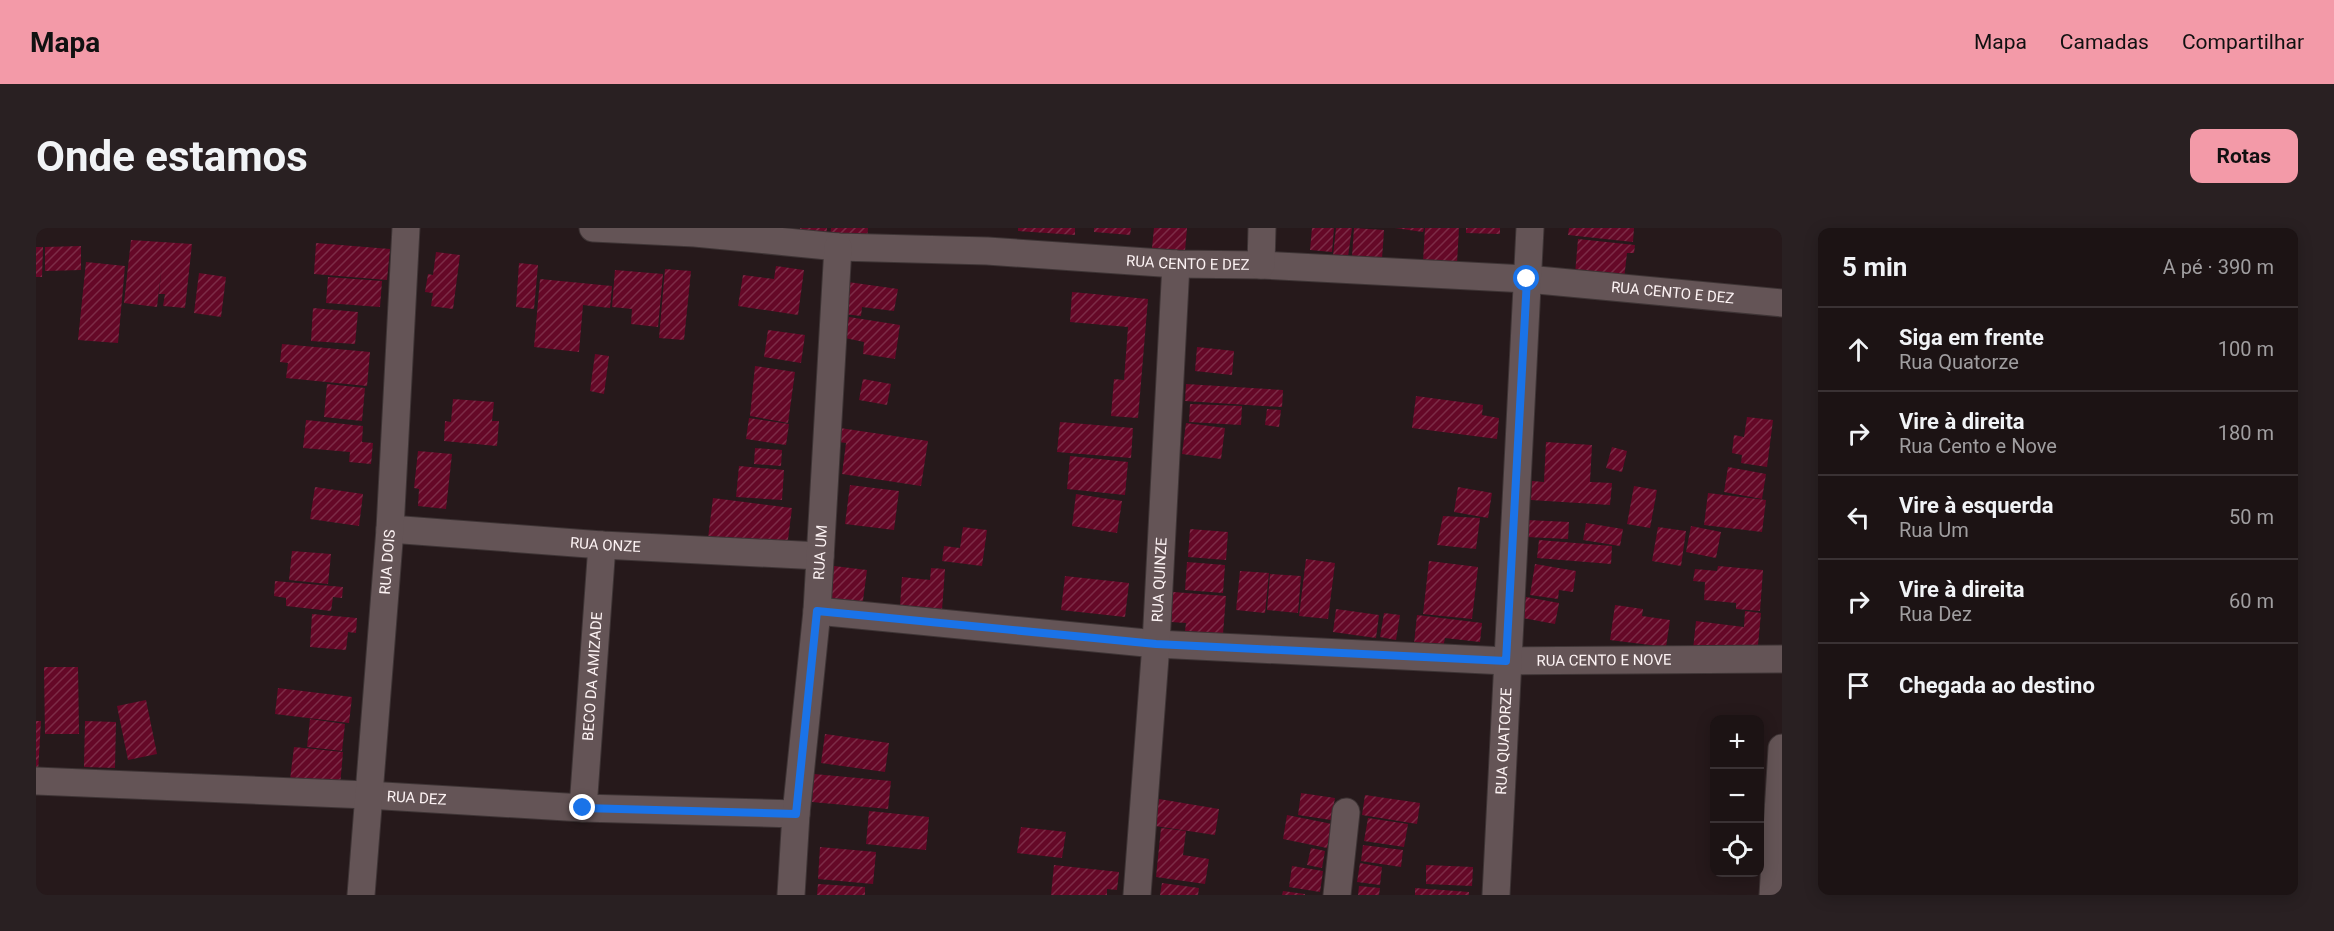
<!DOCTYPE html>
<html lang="pt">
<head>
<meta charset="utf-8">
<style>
  :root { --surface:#1c1314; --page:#292022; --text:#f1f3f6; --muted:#a09ea0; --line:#3a3234; --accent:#f39aa8 }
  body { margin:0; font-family:Roboto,sans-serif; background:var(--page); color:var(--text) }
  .controls { position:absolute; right:18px; bottom:18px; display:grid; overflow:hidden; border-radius:12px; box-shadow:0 3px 15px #0003 }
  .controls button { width:54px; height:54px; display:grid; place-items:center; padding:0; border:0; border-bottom:2px solid var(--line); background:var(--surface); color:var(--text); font:30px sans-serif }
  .stop { position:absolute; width:18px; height:18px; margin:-14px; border:4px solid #1a73e8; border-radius:50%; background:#fff }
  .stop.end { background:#1a73e8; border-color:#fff; box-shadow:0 2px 6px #0008 }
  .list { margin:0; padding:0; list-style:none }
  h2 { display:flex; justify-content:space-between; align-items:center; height:78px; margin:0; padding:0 24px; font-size:26px }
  h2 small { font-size:20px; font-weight:400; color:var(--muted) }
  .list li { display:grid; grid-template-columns:39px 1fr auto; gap:18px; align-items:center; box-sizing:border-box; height:84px; padding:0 24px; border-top:2px solid var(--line) }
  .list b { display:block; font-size:22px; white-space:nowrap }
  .list p { margin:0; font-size:20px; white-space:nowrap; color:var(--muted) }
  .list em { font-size:20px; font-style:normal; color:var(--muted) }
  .icon { flex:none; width:33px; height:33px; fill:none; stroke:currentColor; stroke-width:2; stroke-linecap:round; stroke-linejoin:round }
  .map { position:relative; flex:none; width:1746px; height:667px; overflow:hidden; border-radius:12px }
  header { display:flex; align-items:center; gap:36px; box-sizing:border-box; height:84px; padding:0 30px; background:var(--accent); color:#111 }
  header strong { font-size:28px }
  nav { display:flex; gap:33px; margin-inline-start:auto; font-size:21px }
  .intro { display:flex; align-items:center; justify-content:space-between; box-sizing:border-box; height:144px; padding:0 36px }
  h1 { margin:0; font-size:42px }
  .button { padding:15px 27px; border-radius:12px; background:var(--accent); color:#111; font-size:21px; font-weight:700 }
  main { display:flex; gap:36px; padding:0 36px }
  aside { flex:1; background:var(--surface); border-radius:12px; box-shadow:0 3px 15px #0003 }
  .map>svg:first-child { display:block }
  .building { fill:url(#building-hatch) }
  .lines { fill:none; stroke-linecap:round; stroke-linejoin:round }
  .minor-casing { stroke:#3e3435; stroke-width:29 }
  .minor { stroke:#645456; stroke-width:27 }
  .route { stroke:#1a73e8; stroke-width:8 }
  .labels { text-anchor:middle; stroke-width:5; stroke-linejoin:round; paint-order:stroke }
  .street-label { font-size:15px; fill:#fcf2f3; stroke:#1c1012 }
</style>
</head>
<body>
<header>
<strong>Mapa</strong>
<nav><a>Mapa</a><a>Camadas</a><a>Compartilhar</a></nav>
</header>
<div class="intro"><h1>Onde estamos</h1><a class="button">Rotas</a></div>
<main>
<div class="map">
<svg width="1746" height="667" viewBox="0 0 1746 667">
  <defs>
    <pattern id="building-hatch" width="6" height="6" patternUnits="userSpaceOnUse" patternTransform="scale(1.5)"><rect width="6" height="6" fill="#650827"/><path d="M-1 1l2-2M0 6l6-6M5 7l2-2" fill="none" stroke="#7c2c47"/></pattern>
  </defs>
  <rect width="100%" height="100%" fill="#26191b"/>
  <g class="building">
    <polygon points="764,0 791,0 790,10 763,9"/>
    <polygon points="795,0 832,0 831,13 794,11"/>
    <polygon points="982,0 1039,0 1039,7 982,3"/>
    <polygon points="1058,0 1095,0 1094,7 1058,4"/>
    <polygon points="1118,0 1151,0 1149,23 1116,20"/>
    <polygon points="1276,0 1298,0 1296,24 1274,22"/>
    <polygon points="1300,0 1316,0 1312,29 1297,28"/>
    <polygon points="1318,0 1348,2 1346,31 1316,29"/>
    <polygon points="1359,0 1388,0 1387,4"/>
    <polygon points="1389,0 1423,0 1421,35 1387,34"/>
    <polygon points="1430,0 1464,0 1464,6 1430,5"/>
    <polygon points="1533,0 1598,0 1597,14 1532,7"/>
    <polygon points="1542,11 1599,17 1598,25 1591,25 1588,51 1539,46"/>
    <polygon points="95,12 156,16 149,80 127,78 129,66 123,66 126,36 121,79 88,75"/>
    <polygon points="280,15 354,21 351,52 278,46"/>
    <polygon points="45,18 45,42 9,43 9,19"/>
    <polygon points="0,19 7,19 6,49 0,49"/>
    <polygon points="400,24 424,27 417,81 395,78 397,65 389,64 392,46 397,47"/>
    <polygon points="50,34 89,38 82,115 42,112"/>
    <polygon points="483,35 502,37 498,81 480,79"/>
    <polygon points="740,38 768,42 762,87 702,78 707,47 738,51"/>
    <polygon points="629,41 655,43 648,112 623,110"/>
    <polygon points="579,42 627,46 622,99 595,96 596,81 576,79"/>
    <polygon points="163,45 190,49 185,89 158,85"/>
    <polygon points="292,49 346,53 344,79 290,75"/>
    <polygon points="504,51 576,58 574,80 547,77 543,124 498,119"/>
    <polygon points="812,54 862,61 858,83 826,79 825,88 808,86"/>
    <polygon points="1036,64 1112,71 1102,190 1075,188 1078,151 1088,152 1092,99 1034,94"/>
    <polygon points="277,80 322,84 319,116 275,113"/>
    <polygon points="813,89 864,97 859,131 827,126 828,114 809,110"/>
    <polygon points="732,102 769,107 765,135 728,129"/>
    <polygon points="246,116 334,124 331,158 250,150 252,135 244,134"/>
    <polygon points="1161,119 1198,123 1196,147 1159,143"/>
    <polygon points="559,126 573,128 568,166 554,163"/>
    <polygon points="719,138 759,144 752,195 714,188"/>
    <polygon points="827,151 855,156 851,177 823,172"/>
    <polygon points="291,156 329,160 326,193 288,189"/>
    <polygon points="1150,156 1247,162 1246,179 1149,173"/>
    <polygon points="1380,168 1447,177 1446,187 1463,190 1461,211 1376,200"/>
    <polygon points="417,171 458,174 456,193 463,193 461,218 408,213 409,193 415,194"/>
    <polygon points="1154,176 1206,178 1205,197 1153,194"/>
    <polygon points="1231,181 1245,182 1243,199 1229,197"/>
    <polygon points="1711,189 1737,192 1731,239 1705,235 1706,227 1696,225 1698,207 1708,209"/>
    <polygon points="713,190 753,196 750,217 710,211"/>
    <polygon points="270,192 327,198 326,214 337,215 335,236 313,234 314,224 267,220"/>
    <polygon points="1024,194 1097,200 1095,230 1021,224"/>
    <polygon points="1150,195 1189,200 1185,231 1146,226"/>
    <polygon points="804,200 892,213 885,258 806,246 810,215 802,214"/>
    <polygon points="1510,214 1556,217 1554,254 1576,255 1574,277 1495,272 1496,253 1508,254"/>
    <polygon points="1576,219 1591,223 1586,244 1570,240"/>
    <polygon points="719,220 746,222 745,238 718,236"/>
    <polygon points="382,223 416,226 410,281 382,278 383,261 378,260"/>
    <polygon points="1034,228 1092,234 1089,267 1031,261"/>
    <polygon points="703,238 748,242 746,272 700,269"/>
    <polygon points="1692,239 1730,246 1726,271 1688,264"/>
    <polygon points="814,257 863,263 858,302 809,296"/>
    <polygon points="1598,258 1621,262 1614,300 1591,296"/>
    <polygon points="279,259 327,266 323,298 274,291"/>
    <polygon points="1422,259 1456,265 1452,290 1418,284"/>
    <polygon points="1672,265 1730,272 1726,304 1668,297"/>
    <polygon points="1040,266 1086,273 1081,305 1036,298"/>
    <polygon points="677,270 756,280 751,319 672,310"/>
    <polygon points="1407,288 1444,290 1440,321 1401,317"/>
    <polygon points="1491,292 1533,294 1532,311 1491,309"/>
    <polygon points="1550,295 1587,301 1584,318 1547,312"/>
    <polygon points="1655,298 1685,304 1680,330 1650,324"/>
    <polygon points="927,299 951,302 946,338 906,333 908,318 924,320"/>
    <polygon points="1622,299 1650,303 1645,338 1616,333"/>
    <polygon points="1154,301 1192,304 1190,332 1152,329"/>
    <polygon points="1503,312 1576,318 1575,336 1501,330"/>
    <polygon points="256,323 295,326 292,356 253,352"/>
    <polygon points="1270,331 1299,335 1292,391 1263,388"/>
    <polygon points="1393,333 1442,339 1436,391 1387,386"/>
    <polygon points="1151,334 1189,337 1187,365 1149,362"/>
    <polygon points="1499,336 1540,343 1537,364 1523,362 1522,371 1494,367"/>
    <polygon points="798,338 831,342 826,380 793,376"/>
    <polygon points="1682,338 1727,342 1724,383 1700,381 1700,375 1668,372 1669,354 1657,353 1659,341 1681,343"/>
    <polygon points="895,340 909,341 906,382 864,378 866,349 894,352"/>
    <polygon points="1204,343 1233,345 1229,385 1200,382"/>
    <polygon points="1234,346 1265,348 1262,385 1231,382"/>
    <polygon points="1029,348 1093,355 1089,389 1025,382"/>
    <polygon points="239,353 307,359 306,370 297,369 295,383 250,378 250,370 238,368"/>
    <polygon points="1137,364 1190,368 1187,406 1149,403 1150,395 1135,394"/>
    <polygon points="1490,369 1523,375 1519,396 1486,390"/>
    <polygon points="1579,377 1607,381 1606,388 1634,392 1630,419 1574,412"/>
    <polygon points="1300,381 1343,387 1340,410 1297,404"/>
    <polygon points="1709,383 1725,385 1721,428 1657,422 1660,393 1708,399"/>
    <polygon points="1348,385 1364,387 1360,412 1344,409"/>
    <polygon points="276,386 321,390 320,405 312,404 310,422 274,419"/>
    <polygon points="1381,387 1446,395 1444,414 1409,410 1407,420 1378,416"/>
    <polygon points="8,439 42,439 43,506 9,506"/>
    <polygon points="242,460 316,469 313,495 239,486"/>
    <polygon points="110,472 121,526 92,532 81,478"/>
    <polygon points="274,491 309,496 306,523 271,519"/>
    <polygon points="0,493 5,493 2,544 0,544"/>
    <polygon points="49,493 80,494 79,540 48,539"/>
    <polygon points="789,506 853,515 849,544 785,535"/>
    <polygon points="258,519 307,524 304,558 254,552"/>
    <polygon points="778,546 855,553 852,581 776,574"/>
    <polygon points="1265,565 1299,570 1295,592 1262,587"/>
    <polygon points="1329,567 1384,575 1381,596 1326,587"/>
    <polygon points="1123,571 1183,581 1179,607 1119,598"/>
    <polygon points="833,583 893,589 890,622 830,616"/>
    <polygon points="1251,587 1296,596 1291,620 1247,611"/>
    <polygon points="1332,590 1372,596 1368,619 1328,613"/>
    <polygon points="985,599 1030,604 1026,630 981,625"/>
    <polygon points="1125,600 1150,603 1147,627 1173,631 1169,656 1120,649"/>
    <polygon points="1327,617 1367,622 1365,639 1325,633"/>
    <polygon points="784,619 840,624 837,656 782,651"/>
    <polygon points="1275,620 1289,623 1286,640 1271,637"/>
    <polygon points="1324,635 1346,639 1344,657 1321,654"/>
    <polygon points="1018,637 1083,644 1081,662 1071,661 1071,667 1015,667"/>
    <polygon points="1390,637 1437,639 1436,658 1390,656"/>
    <polygon points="1256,638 1287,643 1284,664 1253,659"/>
    <polygon points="1126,655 1163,660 1162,667 1124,667"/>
    <polygon points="782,656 829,659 829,667 781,667"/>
    <polygon points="1323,658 1344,660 1343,667 1322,667"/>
    <polygon points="1379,660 1433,664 1433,667 1379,667"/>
    <polygon points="1247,663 1269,666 1269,667 1246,667"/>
  </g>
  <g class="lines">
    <defs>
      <g id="minor">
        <path id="s1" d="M557,0L659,5L802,19L951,23L1140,36L1225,37L1491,51L1746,75"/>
        <polyline points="1225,37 1226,0"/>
        <path id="s2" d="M354,301L566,317L784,328"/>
        <path id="s3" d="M781,383L1120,416L1470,433L1746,431"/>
        <path id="s4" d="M0,553L331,567L547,580L760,586"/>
        <path id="s5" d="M547,580L566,317"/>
        <path id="s6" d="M325,667L354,301L370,0"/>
        <path id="s7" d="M755,667L760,586L781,383L802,19"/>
        <path id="s8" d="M1101,667L1120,416L1140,36"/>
        <polyline points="1301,667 1310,584"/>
        <path id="s9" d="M1460,667L1494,0"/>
        <polyline points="1737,667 1746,520"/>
      </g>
    </defs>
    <use href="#minor" class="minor-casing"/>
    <use href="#minor" class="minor"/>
  </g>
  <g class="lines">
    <polyline class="route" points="547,580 760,586 781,383 1120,416 1470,433 1491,51"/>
  </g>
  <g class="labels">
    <g class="street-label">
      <text dy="5" stroke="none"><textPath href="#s1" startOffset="596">RUA CENTO E DEZ</textPath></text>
      <text dy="5" stroke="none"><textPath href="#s1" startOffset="1082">RUA CENTO E DEZ</textPath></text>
      <text dy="5" stroke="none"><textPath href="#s2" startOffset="216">RUA ONZE</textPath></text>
      <text dy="5" stroke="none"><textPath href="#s7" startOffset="344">RUA UM</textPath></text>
      <text dy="5" stroke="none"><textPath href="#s6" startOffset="334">RUA DOIS</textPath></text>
      <text dy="5" stroke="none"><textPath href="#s8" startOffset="316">RUA QUINZE</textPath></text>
      <text dy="5" stroke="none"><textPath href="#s3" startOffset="789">RUA CENTO E NOVE</textPath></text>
      <text dy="5" stroke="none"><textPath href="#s5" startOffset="132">BECO DA AMIZADE</textPath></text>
      <text dy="5" stroke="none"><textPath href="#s9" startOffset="154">RUA QUATORZE</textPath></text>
      <text dy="5" stroke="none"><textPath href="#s4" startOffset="381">RUA DEZ</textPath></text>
    </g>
  </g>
</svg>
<div class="controls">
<button>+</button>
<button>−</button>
<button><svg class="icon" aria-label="locate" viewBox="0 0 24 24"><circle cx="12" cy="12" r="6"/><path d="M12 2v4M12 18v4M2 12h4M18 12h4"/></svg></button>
</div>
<div class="stop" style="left:1491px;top:51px"></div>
<div class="stop end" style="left:547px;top:580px"></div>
</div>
<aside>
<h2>5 min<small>A pé · 390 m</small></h2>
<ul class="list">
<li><svg class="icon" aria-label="ahead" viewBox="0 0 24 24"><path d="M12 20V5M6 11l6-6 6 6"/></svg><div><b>Siga em frente</b><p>Rua Quatorze</p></div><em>100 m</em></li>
<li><svg class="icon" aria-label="right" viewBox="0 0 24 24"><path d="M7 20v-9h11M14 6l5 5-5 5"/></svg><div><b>Vire à direita</b><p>Rua Cento e Nove</p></div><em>180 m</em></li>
<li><svg class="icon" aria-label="left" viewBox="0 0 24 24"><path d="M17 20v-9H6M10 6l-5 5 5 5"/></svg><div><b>Vire à esquerda</b><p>Rua Um</p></div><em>50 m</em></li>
<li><svg class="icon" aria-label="right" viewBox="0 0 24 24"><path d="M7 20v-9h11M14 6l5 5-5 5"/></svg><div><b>Vire à direita</b><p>Rua Dez</p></div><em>60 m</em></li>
<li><svg class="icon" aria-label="arrive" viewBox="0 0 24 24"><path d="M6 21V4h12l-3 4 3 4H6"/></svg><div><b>Chegada ao destino</b></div></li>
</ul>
</aside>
</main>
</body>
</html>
